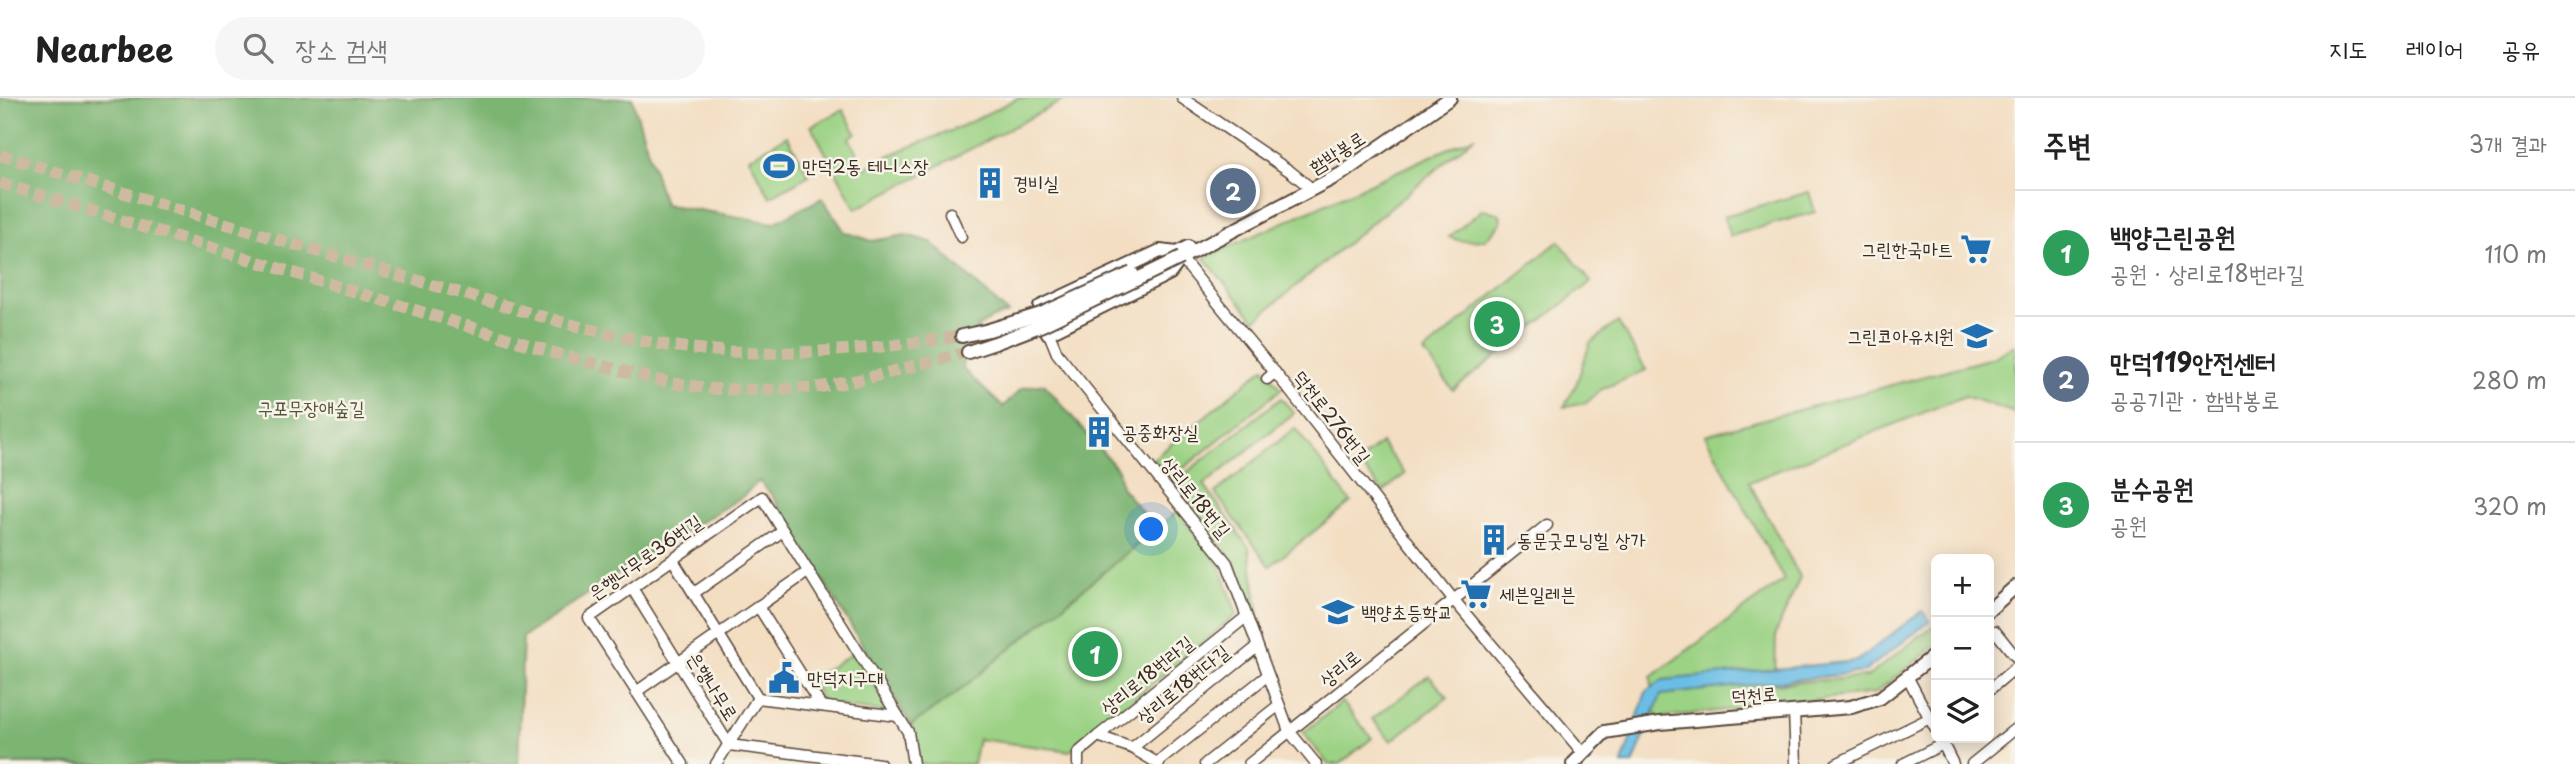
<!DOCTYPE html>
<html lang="ko">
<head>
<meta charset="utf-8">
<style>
  :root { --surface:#fff; --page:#f6f6f6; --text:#222; --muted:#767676; --line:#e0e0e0; --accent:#1f6fb2 }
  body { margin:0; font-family:"Playpen Sans","Poor Story",sans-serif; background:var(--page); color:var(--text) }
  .controls { position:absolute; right:21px; bottom:21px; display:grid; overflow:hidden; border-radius:10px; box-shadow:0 4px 18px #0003 }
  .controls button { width:63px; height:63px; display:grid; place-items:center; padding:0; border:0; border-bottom:2px solid var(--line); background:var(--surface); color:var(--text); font:35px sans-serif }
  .you { position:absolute; left:1152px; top:432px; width:24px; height:24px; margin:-18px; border:5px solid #fff; border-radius:50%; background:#1a73e8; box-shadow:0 0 0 10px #1a73e833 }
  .badge { display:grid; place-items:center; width:46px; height:46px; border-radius:50%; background:var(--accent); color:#fff; font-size:23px; font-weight:700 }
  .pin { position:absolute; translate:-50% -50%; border:4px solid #fff; box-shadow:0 2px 7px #0006 }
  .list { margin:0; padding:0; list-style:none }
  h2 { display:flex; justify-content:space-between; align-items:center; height:91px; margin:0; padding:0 28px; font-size:30px }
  h2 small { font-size:23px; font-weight:400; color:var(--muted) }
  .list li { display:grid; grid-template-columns:46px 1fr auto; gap:21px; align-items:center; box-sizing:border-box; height:126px; padding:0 28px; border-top:2px solid var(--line) }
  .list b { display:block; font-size:26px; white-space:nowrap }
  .list p { margin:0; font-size:23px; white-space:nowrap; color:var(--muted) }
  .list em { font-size:23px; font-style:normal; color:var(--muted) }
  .icon { flex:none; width:38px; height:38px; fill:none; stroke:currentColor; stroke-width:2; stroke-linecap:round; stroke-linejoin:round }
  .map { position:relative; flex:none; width:2015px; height:666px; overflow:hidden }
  header { display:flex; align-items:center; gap:42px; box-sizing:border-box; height:98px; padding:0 35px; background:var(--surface); border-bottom:2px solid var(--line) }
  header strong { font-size:33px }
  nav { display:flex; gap:38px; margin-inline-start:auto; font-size:24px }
  .search { width:490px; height:63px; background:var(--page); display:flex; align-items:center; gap:18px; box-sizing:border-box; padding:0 24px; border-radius:38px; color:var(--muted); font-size:26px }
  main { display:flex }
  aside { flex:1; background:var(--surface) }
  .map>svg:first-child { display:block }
  .green { fill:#9bd284; stroke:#6b7e51; stroke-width:2 }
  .forest { fill:#7cb472; stroke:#5c6f48; stroke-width:2 }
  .water { fill:#6abee6; stroke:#527482; stroke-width:2 }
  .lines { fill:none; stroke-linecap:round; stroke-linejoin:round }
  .major-tunnel { stroke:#cebaa1; stroke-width:12; stroke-dasharray:12 6; stroke-linecap:butt }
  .minor-casing { stroke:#574537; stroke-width:13 }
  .major-casing { stroke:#574537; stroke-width:16 }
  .minor { stroke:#fff; stroke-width:10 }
  .major { stroke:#fff; stroke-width:12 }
  .major-bridge-casing { stroke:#574537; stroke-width:16; stroke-linecap:butt }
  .major-bridge { stroke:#fff; stroke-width:12 }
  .labels { text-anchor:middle; stroke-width:5; stroke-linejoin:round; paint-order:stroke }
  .street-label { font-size:19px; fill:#3b2a1e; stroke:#f7f3e8 }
  .poi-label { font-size:19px; fill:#3b2a1e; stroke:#f7f3e8; text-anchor:start }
  .park-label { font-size:19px; fill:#535438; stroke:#f7f3e8 }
</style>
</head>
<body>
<header>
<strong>Nearbee</strong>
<div class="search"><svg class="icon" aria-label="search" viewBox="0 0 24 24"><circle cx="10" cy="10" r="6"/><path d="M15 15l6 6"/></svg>장소 검색</div>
<nav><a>지도</a><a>레이어</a><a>공유</a></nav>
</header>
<main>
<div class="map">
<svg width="2015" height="666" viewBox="0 0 2015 666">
  <rect width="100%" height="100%" fill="#f7f3e8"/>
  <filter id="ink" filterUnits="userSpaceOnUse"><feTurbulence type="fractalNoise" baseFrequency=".0143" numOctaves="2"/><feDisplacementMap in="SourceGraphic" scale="14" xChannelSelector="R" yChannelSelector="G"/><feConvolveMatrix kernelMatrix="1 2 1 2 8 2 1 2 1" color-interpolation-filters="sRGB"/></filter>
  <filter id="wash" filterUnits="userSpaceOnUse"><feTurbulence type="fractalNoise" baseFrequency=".00686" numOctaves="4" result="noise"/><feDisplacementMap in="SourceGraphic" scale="28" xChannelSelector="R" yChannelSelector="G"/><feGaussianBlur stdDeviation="1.57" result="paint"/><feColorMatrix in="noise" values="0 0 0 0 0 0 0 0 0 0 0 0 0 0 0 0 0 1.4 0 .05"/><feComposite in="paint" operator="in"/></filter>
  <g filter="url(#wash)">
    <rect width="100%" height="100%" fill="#f3dec2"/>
    <g class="green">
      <polygon points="1018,0 1068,0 856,111 811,28 843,12 856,35 849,40 865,70 892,56 958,30"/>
      <polygon points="787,38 809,77 770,99 749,60"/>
      <polygon points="1476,38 1255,222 1204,160"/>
      <polygon points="1809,94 1815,114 1730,138 1724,118"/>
      <polygon points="1483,111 1500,116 1501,125 1485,142 1461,143 1449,139"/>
      <polygon points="1559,143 1591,184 1453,292 1424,254"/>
      <polygon points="1618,224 1646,272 1602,291 1586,305 1564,309 1576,287 1590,245"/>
      <polygon points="2015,247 2015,315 1965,298 1749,384 1800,479 1776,535 1775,586 1867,579 1933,528 1936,533 1936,547 1875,595 1656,620 1651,579 1784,482 1705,337 1992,260"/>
      <polygon points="1264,270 1281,291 1164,386 1147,366"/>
      <polygon points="1281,300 1294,315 1204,387 1249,450 1263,546 1234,464 1195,414 1189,398 1176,383"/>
      <polygon points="1295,330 1351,404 1270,468 1215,395"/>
      <polygon points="1381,345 1405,376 1383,394 1358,364"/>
      <polygon points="1178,413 1220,468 1237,516 1070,653 978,641 973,666 920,666 911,627 954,597"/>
      <polygon points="855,554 889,611 884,614 825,606 810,582"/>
      <polygon points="1429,578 1448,599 1391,643 1372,621"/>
      <polygon points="1342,604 1372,640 1340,666 1328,666 1303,635"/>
    </g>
    <path class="forest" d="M0,0H632L664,106L774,125L822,100L845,134L872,143L906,137L931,144L1008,215C973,225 968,235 962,270L1003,309L1022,290L1044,286L1118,372L1121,389L1156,431L954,597L911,627L771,396L759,383L742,399L651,454L523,539L518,666H0Z"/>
    <polygon class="water" points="1922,513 1930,523 1864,574 1661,597 1633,666 1622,666 1646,594 1663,582 1857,563"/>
  </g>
  <g filter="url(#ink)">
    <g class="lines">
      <g class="major-tunnel">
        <path d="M0,57C145,101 290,146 436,188C512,209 588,235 666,247C765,262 864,253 962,238"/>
        <polyline points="0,85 565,258 670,285 715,291 770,292 821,289 864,281 968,254"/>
      </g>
      <defs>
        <g id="minor">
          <polyline points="1182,0 1291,74 1312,91"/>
          <polyline points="950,115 961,139"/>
          <polyline points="1181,160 1286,288 1453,501 1583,655"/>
          <polyline points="1046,228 1057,255 1227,465 1289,633 1316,666"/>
          <polyline points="1267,281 1275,274"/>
          <polyline points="673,462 758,600"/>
          <polyline points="632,490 729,647"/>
          <polyline points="694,495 783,433"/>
          <polyline points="758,508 821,608"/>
          <polyline points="1995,533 2015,558"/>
          <polyline points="1908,580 1936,632"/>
          <polyline points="1989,592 2015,570"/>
          <polyline points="636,594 809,473"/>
          <polyline points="758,600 897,618"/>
          <polyline points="1794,613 1796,666"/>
          <polyline points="1098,638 1132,650 1159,666"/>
          <polyline points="1940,640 1953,666"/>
          <polyline points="729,647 880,666"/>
          <polyline points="1132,650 1257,549"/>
          <polyline points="1158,664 1268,577"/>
          <polyline points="683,666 589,520 762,399 908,634 913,666"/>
          <polyline points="716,666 758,600"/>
          <polyline points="1078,666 1078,655 1098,638 1246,519"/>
          <polyline points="1205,666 1279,607"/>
          <polyline points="1249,666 1547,427"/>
          <polyline points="1836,666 1930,620"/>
          <polyline points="1903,666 1943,646"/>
          <polyline points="1972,666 2015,631"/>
        </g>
        <g id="major">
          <polyline points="1040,209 1160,153 1177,155 1188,149"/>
          <polyline points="1048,235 1170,175 1181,160 1341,76 1450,0"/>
          <polyline points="962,238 989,232"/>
          <polyline points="968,254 995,245"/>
          <polyline points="1989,512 2015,489"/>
          <polyline points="1573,666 1605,634 1660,625 1851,609 1880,600 1936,556"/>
        </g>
      </defs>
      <use href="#minor" class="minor-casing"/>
      <use href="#major" class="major-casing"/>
      <use href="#minor" class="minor"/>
      <use href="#major" class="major"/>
      <defs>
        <g id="major-bridge">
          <polyline points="989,232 1041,216 1132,175"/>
          <polyline points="995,245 1040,228 1181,160"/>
        </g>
      </defs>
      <use href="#major-bridge" class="major-bridge-casing"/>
      <use href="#major-bridge" class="major-bridge"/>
    </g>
  </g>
  <defs>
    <symbol id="stadium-bare" viewBox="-9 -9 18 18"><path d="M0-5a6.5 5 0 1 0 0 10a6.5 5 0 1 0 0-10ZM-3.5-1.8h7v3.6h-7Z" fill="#1f6fb2" stroke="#f7f3e8" stroke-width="2.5" paint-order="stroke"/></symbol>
    <symbol id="building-bare" viewBox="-9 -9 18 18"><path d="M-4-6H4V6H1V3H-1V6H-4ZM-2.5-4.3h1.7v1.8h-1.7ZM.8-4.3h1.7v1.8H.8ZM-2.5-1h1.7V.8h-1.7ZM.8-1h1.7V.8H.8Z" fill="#1f6fb2" stroke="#f7f3e8" stroke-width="2.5" paint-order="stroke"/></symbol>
    <symbol id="supermarket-bare" viewBox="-9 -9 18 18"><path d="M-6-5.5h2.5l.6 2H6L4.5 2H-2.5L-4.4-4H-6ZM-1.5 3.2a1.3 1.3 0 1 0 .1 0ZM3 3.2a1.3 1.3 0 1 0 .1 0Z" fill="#1f6fb2" stroke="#f7f3e8" stroke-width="2.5" paint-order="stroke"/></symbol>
    <symbol id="school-bare" viewBox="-9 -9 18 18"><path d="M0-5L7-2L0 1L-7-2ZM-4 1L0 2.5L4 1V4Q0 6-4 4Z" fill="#1f6fb2" stroke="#f7f3e8" stroke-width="2.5" paint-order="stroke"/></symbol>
    <symbol id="civic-bare" viewBox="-9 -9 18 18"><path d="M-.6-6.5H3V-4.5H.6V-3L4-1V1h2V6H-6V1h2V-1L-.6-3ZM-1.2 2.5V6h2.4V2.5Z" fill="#1f6fb2" stroke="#f7f3e8" stroke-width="2.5" paint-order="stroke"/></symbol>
  </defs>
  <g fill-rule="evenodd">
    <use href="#stadium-bare" x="757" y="46" width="44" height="44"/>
    <use href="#building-bare" x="968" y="63" width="44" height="44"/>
    <use href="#supermarket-bare" x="1954" y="129" width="44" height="44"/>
    <use href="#school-bare" x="1955" y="216" width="44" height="44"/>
    <use href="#building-bare" x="1077" y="312" width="44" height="44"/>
    <use href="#building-bare" x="1472" y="420" width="44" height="44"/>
    <use href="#supermarket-bare" x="1454" y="474" width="44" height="44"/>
    <use href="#school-bare" x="1316" y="492" width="44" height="44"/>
    <use href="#civic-bare" x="762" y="558" width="44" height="44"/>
  </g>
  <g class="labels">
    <g class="street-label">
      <text transform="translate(1337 54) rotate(-32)" y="7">함박봉로</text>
      <text transform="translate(1332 319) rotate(52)" y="7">덕천로276번길</text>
      <text transform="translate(1196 399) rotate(51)" y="7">상리로18번길</text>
      <text transform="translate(645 459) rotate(-35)" y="7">은행나무로36번길</text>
      <text transform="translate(1340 570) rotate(-39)" y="7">상리로</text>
      <text transform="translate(1147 577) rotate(-39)" y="7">상리로18번라길</text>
      <text transform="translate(1183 586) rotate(-39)" y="7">상리로18번다길</text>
      <text transform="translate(713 588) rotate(58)" y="7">은행나무로</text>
      <text transform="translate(1754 597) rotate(-5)" y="7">덕천로</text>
    </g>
    <g class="poi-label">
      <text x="802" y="75">만덕2동 테니스장</text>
      <text x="1013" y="92">경비실</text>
      <text x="1953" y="158" text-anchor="end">그린한국마트</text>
      <text x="1954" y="245" text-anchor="end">그린코아유치원</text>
      <text x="1122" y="341">공중화장실</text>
      <text x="1517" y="449">동문굿모닝힐 상가</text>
      <text x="1499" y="503">세븐일레븐</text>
      <text x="1361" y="521">백양초등학교</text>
      <text x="807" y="587">만덕지구대</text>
    </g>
    <g class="park-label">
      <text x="311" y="317">구포무장애숲길</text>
    </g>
  </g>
</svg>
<div class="controls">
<button>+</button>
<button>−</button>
<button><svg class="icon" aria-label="layers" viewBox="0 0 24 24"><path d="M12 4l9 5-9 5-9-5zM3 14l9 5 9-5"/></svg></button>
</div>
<div class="you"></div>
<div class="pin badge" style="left:1095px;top:556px;background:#2e9e5b">1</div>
<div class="pin badge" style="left:1233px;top:93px;background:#5c6f8a">2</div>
<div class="pin badge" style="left:1497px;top:226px;background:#2e9e5b">3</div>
</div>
<aside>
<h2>주변<small>3개 결과</small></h2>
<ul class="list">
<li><span class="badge" style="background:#2e9e5b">1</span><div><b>백양근린공원</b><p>공원 · 상리로18번라길</p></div><em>110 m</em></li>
<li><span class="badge" style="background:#5c6f8a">2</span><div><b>만덕119안전센터</b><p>공공기관 · 함박봉로</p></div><em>280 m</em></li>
<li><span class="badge" style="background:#2e9e5b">3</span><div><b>분수공원</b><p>공원</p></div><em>320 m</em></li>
</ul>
</aside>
</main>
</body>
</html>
